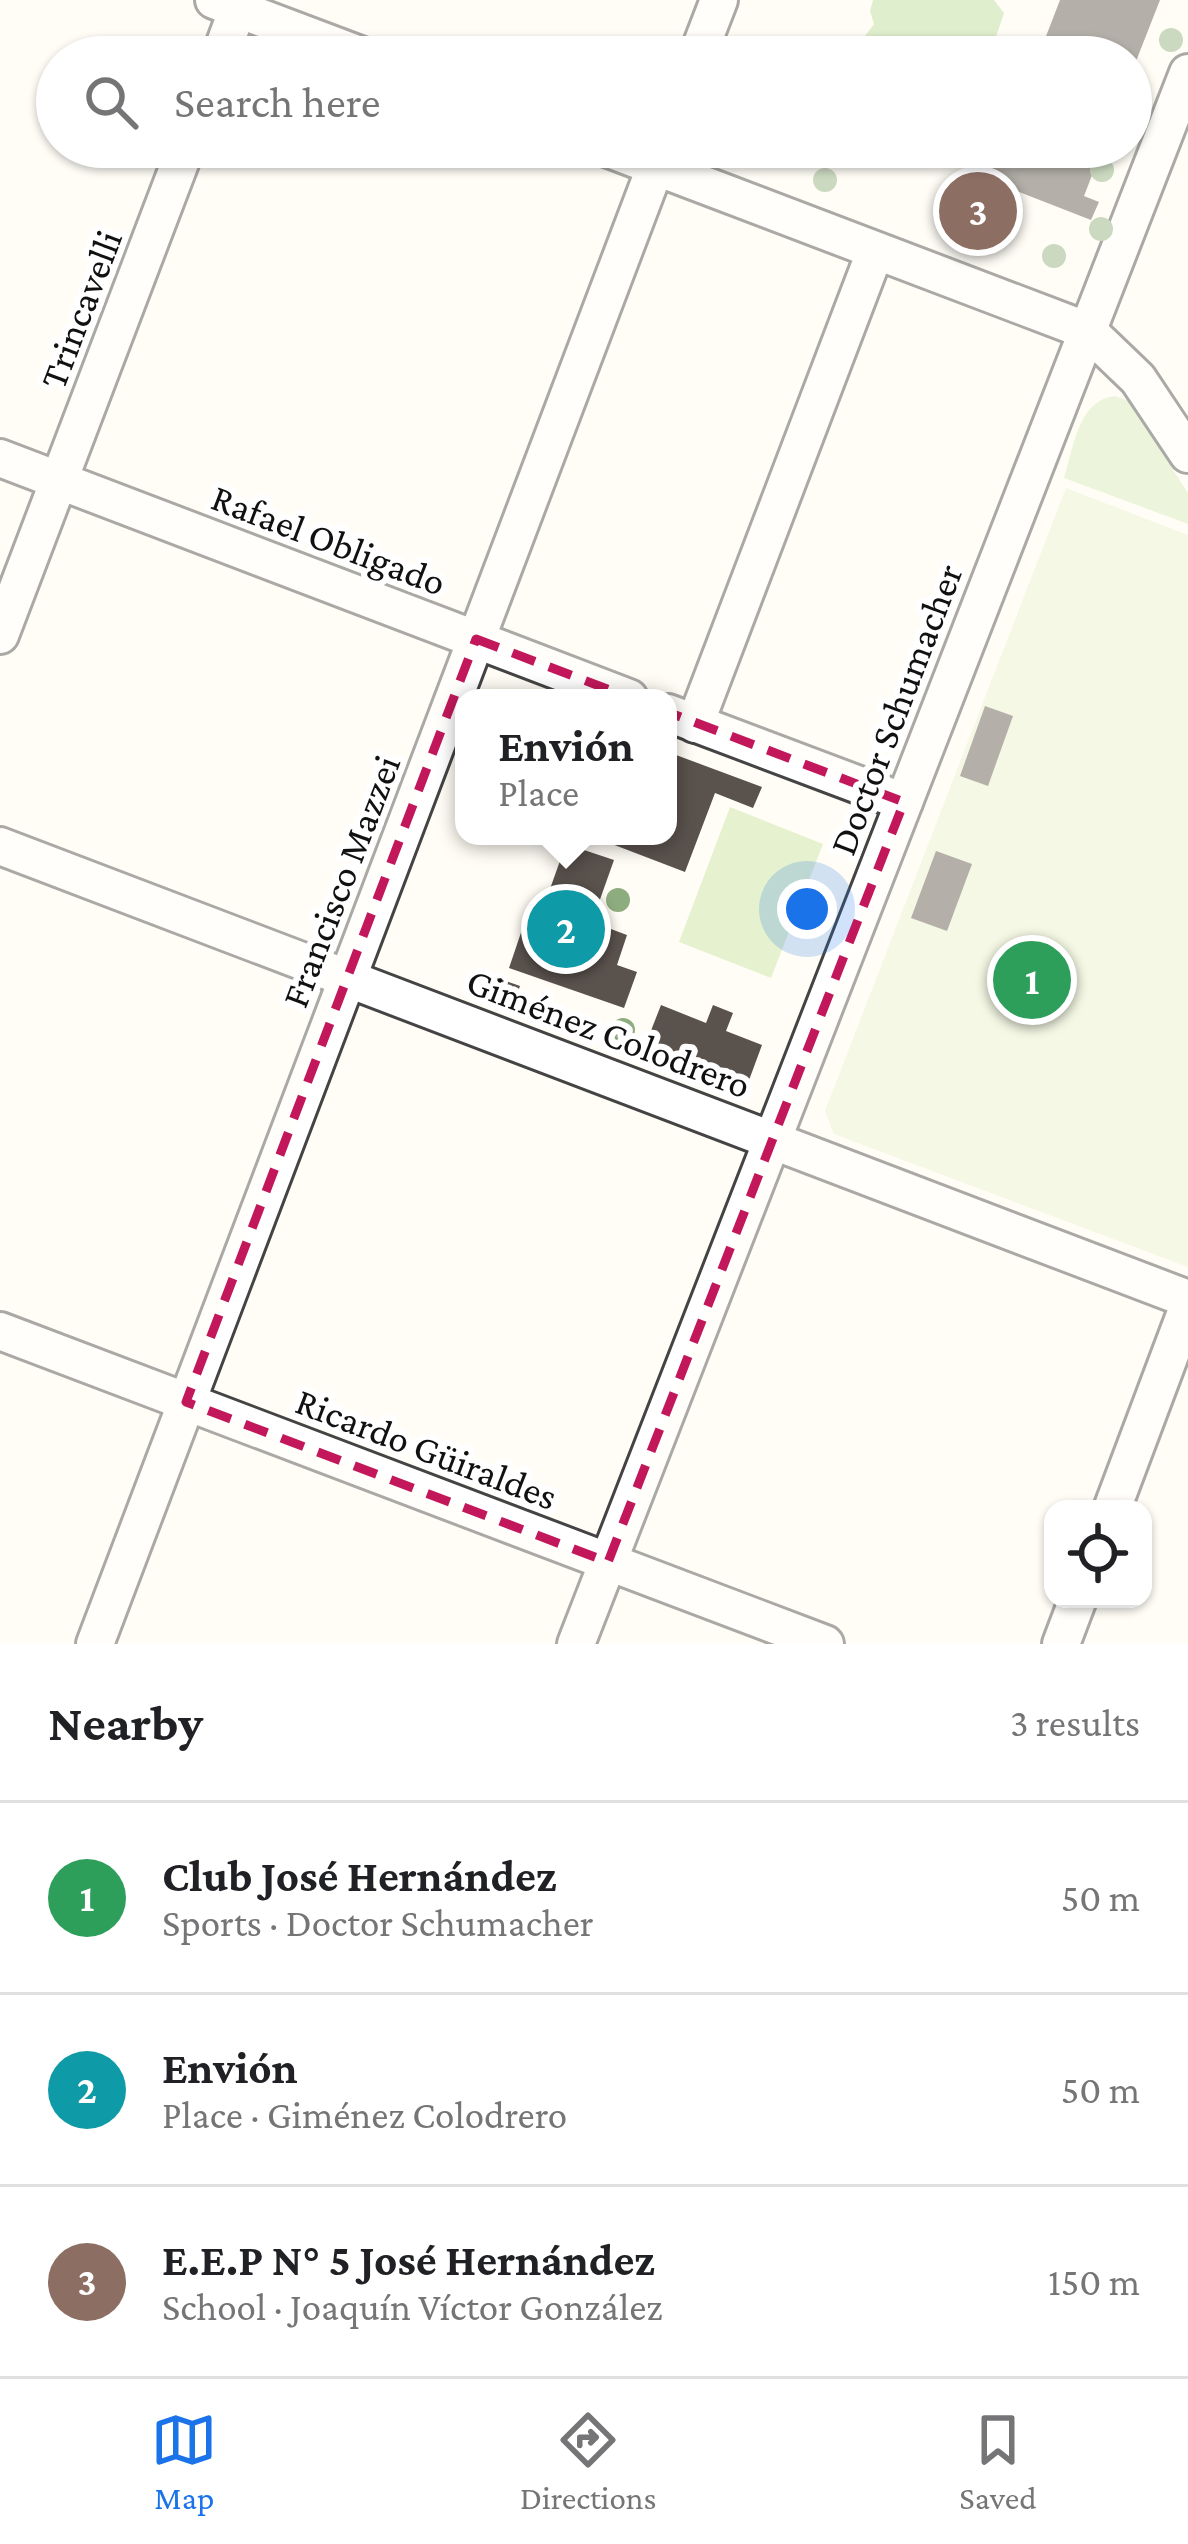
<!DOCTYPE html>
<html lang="en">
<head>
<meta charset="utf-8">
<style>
  :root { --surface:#fff; --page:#f6f6f6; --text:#202124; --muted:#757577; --line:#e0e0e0; --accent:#1a73e8 }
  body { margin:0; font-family:"Crimson Pro",serif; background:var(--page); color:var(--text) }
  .controls { position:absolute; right:36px; bottom:36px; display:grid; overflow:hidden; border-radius:24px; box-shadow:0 3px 9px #0004 }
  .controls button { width:108px; height:108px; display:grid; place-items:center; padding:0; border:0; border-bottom:3px solid var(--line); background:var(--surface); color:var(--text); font:60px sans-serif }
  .you { position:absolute; left:807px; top:909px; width:42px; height:42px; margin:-30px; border:9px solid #fff; border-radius:50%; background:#1a73e8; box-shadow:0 0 0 18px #1a73e833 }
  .badge { display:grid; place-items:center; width:78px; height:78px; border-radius:50%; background:var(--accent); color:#fff; font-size:39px; font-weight:700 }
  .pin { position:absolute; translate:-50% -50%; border:6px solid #fff; box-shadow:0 3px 12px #0006 }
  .popup { position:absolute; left:455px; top:689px; width:222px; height:156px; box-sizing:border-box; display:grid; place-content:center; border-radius:24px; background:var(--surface); filter:drop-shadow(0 3px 9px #0005); font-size:39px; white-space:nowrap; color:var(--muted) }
  .popup b { font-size:45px; color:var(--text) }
  .popup::after { content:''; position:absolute; left:50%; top:100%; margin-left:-24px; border:24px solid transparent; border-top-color:var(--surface) }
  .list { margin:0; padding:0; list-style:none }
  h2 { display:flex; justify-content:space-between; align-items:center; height:156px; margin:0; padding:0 48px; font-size:51px }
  h2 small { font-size:39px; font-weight:400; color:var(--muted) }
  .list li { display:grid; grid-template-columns:78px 1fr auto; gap:36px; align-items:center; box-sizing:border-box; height:192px; padding:0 48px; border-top:3px solid var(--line) }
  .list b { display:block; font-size:45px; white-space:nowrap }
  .list p { margin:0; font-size:39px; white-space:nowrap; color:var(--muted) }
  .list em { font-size:39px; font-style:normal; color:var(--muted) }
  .icon { flex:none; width:66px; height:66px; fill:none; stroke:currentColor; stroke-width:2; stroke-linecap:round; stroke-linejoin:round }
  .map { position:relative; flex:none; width:1188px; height:1644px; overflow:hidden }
  .search { position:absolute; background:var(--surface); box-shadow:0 3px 9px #0004; left:36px; right:36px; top:36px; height:132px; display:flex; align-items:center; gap:30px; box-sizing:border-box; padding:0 42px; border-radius:66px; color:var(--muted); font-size:45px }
  .sheet { height:732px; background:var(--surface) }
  nav { display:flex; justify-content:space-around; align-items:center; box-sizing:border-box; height:168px; border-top:3px solid var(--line); background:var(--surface); font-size:33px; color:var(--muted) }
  nav a { display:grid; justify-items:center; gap:6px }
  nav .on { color:var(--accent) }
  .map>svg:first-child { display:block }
  .green { fill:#d5ebbd }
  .forest { fill:#b9dc9c }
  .pitch { fill:#e6f2cf }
  .building { fill:#5a524d }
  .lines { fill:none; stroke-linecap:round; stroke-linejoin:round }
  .minor-casing { stroke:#444; stroke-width:42 }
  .minor { stroke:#fff; stroke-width:36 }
  .tree { fill:#8dad7f }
  .marked { fill:none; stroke:#c2185b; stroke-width:9; stroke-dasharray:24 15; stroke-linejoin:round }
  .labels { text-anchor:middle; stroke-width:12; stroke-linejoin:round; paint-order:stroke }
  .street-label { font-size:39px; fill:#111; stroke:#fff }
</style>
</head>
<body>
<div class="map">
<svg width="1188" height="1644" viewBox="0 0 1188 1644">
  <rect width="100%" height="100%" fill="#fffdf5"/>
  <path class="green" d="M1115,396L1128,401L1188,493V524L1064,478C1074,447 1078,400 1115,396Z"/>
  <polygon class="forest" points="873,0 994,0 1004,13 995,40 980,57 849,57 874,24 870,11"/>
  <g class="pitch">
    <polygon points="1066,488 1188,535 1188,1267 834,1134 825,1111"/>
    <polygon points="730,807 823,844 771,978 679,942"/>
  </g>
  <g class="building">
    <polygon points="1060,0 1160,0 1131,74 1131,57 1038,57"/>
    <polygon points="973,147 1103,147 1084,196 1099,202 1091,220 965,171"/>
    <polygon points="985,706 1013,716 988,786 960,776"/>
    <polygon points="668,752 762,787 753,808 715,793 685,872 591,836 668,836"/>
    <polygon points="566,844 614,860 592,922 627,935 617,965 637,972 624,1008 509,968 528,912 540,917"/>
    <polygon points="936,851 972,864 947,931 911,918"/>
    <polygon points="489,975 520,986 513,1005 482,994"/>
    <polygon points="661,1005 706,1023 713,1005 733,1013 726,1031 762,1045 745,1091 643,1051"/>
  </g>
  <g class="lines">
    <defs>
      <g id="minor">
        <polyline points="214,0 365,57"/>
        <polyline points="220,57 241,0"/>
        <polyline points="697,57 719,0"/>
        <polyline points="604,147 1088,331 1138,379 1188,454"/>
        <polyline points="0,458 629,698"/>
        <polyline points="0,635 186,147"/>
        <polyline points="668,713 904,802"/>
        <polyline points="695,724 875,252"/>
        <polyline points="0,846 1188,1299"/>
        <polyline points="0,1331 825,1644"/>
        <polyline points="1112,1509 1188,1307"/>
        <polyline points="95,1644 663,147"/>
        <polyline points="576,1644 1188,73"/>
        <polyline points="1061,1644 1078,1599"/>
      </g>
    </defs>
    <use href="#minor" class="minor-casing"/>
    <use href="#minor" class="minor"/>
  </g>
  <g class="tree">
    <circle cx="1171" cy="40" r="12"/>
    <circle cx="1102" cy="170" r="12"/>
    <circle cx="825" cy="180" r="12"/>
    <circle cx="1101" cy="229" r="12"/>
    <circle cx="1054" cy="256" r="12"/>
    <circle cx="618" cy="900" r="12"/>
    <circle cx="623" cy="1030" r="12"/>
  </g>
  <path d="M0 0H1188V1644H0ZM476,639L904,802L608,1562L186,1402Z" fill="#fffdf5" fill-opacity=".55" fill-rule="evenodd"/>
  <path class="marked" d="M476,639L904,802L608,1562L186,1402Z"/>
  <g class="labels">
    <g class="street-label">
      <text transform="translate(80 309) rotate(-69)" y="14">Trincavelli</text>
      <text transform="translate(329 539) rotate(21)" y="14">Rafael Obligado</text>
      <text transform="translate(895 709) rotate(-69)" y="14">Doctor Schumacher</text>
      <text transform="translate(340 881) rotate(-69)" y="14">Francisco Mazzei</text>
      <text transform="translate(609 1032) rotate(21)" y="14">Giménez Colodrero</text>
      <text transform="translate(427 1448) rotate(21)" y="14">Ricardo Güiraldes</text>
    </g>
  </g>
</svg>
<div class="controls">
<button><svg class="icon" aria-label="locate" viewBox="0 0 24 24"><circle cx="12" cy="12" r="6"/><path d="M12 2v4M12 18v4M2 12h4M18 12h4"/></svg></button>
</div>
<div class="you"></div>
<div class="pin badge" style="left:1032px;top:980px;background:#2e9e5b">1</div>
<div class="pin badge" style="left:566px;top:929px;background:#0f9aa8">2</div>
<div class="popup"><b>Envión</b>Place</div>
<div class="pin badge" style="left:978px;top:211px;background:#8d6e63">3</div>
<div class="search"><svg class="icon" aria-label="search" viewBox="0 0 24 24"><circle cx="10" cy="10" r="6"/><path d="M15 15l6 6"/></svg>Search here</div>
</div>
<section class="sheet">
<h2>Nearby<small>3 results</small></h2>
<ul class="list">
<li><span class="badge" style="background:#2e9e5b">1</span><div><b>Club José Hernández</b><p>Sports · Doctor Schumacher</p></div><em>50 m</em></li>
<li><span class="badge" style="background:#0f9aa8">2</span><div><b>Envión</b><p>Place · Giménez Colodrero</p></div><em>50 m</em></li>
<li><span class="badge" style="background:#8d6e63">3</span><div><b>E.E.P N° 5 José Hernández</b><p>School · Joaquín Víctor González</p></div><em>150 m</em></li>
</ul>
</section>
<nav>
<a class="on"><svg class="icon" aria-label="map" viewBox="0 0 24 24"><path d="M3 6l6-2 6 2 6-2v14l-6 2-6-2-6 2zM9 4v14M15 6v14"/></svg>Map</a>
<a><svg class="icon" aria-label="directions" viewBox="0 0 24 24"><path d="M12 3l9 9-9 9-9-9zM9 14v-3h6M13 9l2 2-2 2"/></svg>Directions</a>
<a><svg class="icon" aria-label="saved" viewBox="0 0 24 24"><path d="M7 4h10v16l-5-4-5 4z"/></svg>Saved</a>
</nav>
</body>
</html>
